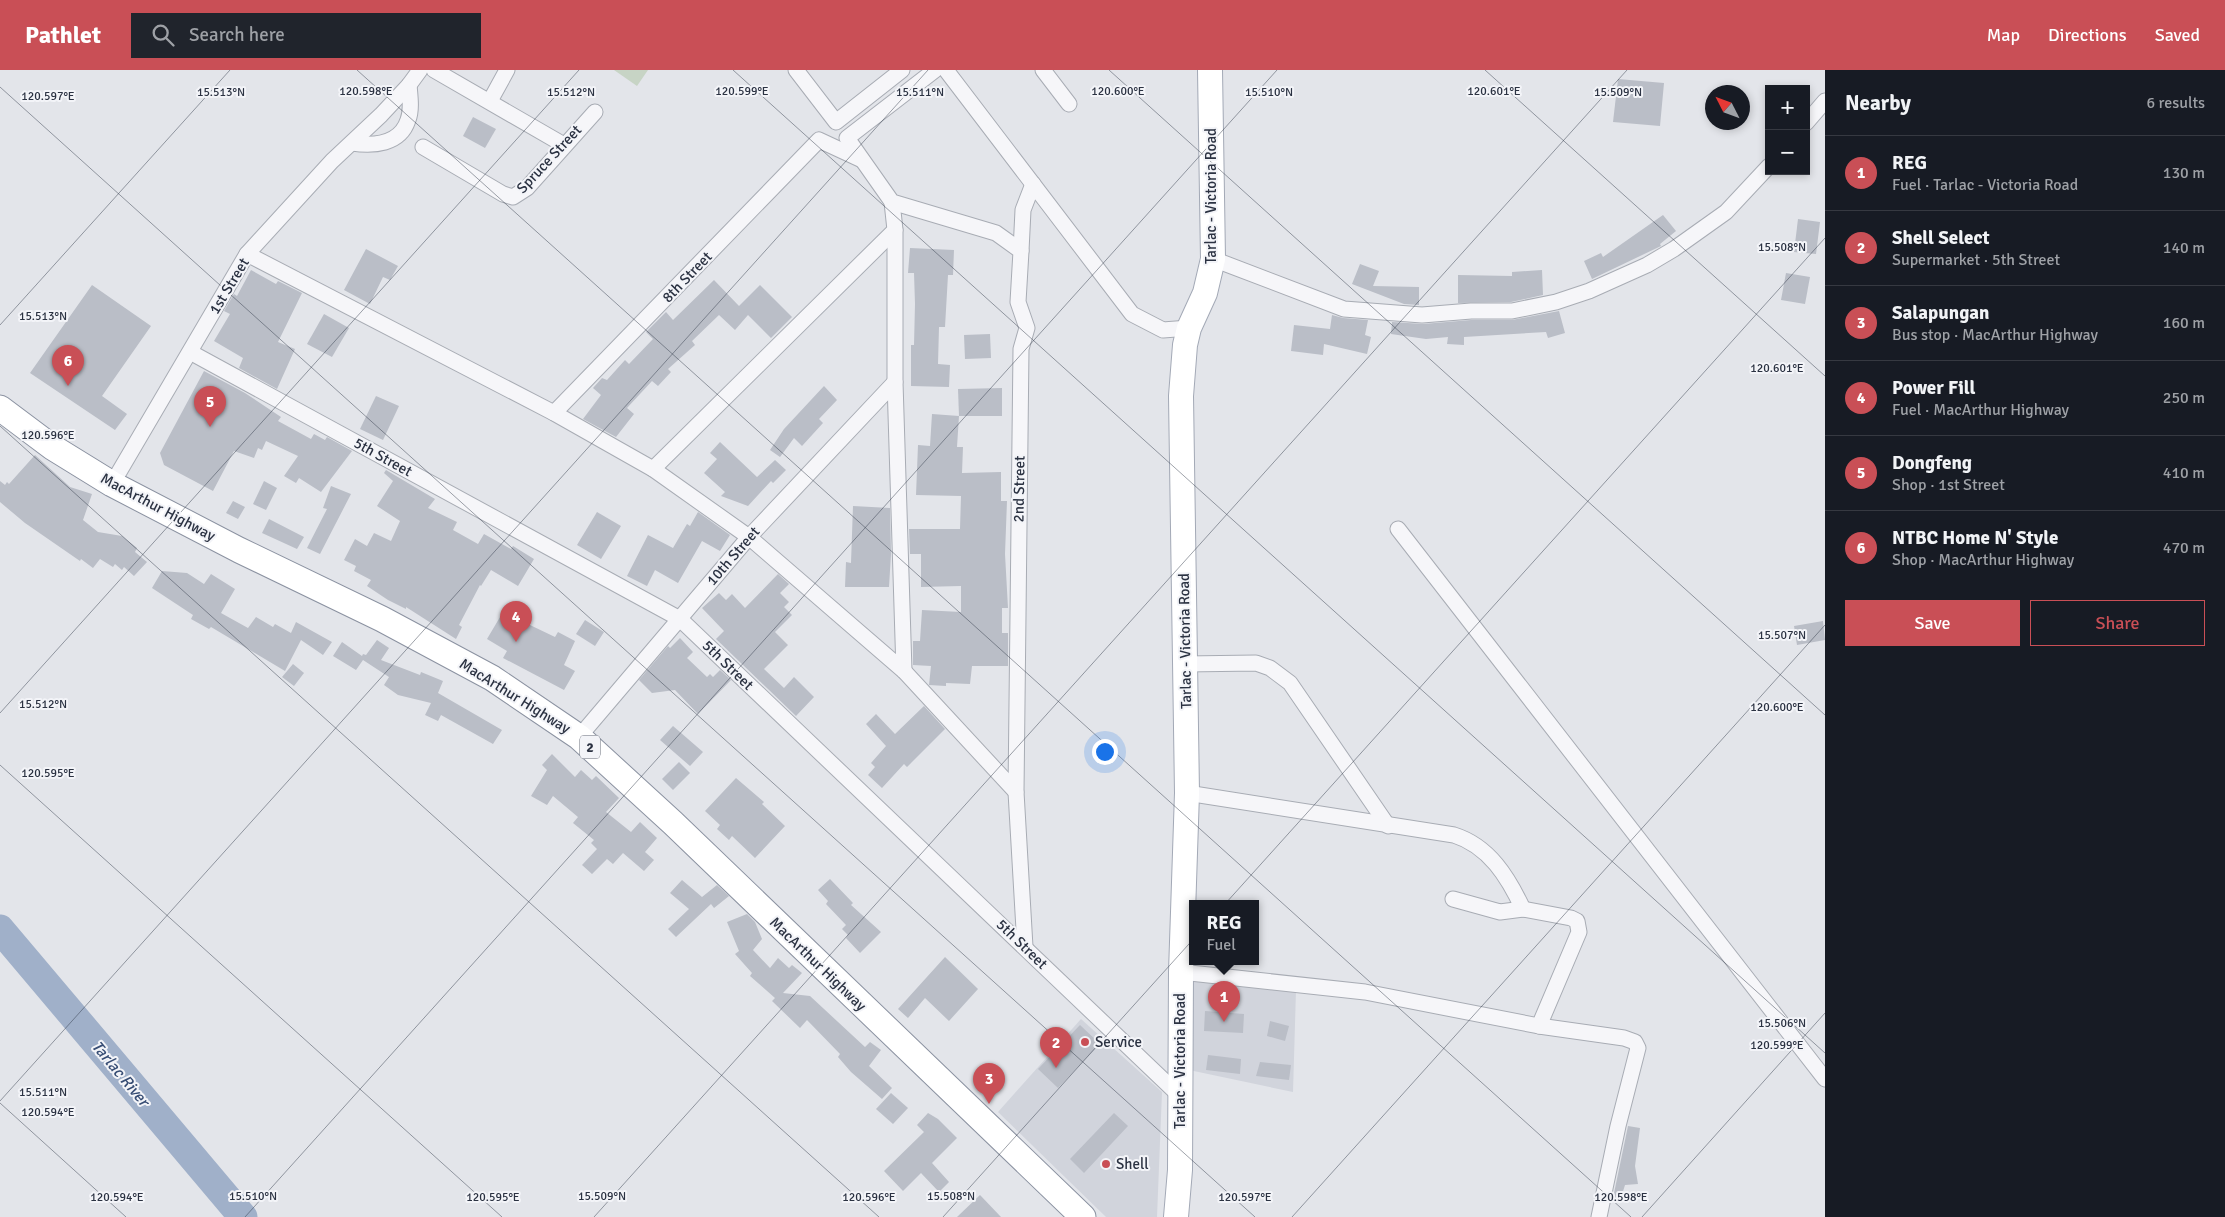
<!DOCTYPE html>
<html lang="en">
<head>
<meta charset="utf-8">
<style>
  :root { --surface:#171b24; --page:#20242c; --text:#f1f3f6; --muted:#9ea1a6; --line:#363941; --accent:#c94f56 }
  body { margin:0; font-family:Signika,sans-serif; background:var(--page); color:var(--text) }
  .controls { position:absolute; right:15px; top:15px; display:grid; overflow:hidden; border-radius:0px; box-shadow:0 2px 8px #0003 }
  .controls button { width:45px; height:45px; display:grid; place-items:center; padding:0; border:0; border-bottom:1px solid var(--line); background:var(--surface); color:var(--text); font:25px sans-serif }
  .compass { position:absolute; left:1705px; top:15px; width:45px; height:45px; border-radius:50%; background:var(--surface); box-shadow:0 2px 8px #0003; rotate:312deg }
  .you { position:absolute; left:1104px; top:681px; width:18px; height:18px; margin:-12px; border:4px solid #fff; border-radius:50%; background:#1a73e8; box-shadow:0 0 0 8px #1a73e833 }
  .badge { display:grid; place-items:center; width:32px; height:32px; border-radius:50%; background:var(--accent); color:#fff; font-size:16px; font-weight:700 }
  .pin { position:absolute; translate:-50% -41px; filter:drop-shadow(0 1px 2px #0008) }
  .pin::after { content:''; position:absolute; top:26px; width:18px; height:15px; background:inherit; clip-path:polygon(0 0,100% 0,50% 100%) }
  .popup { position:absolute; left:1189px; top:830px; width:70px; height:65px; box-sizing:border-box; display:grid; place-content:center; border-radius:0px; background:var(--surface); filter:drop-shadow(0 1px 4px #0005); font-size:16px; white-space:nowrap; color:var(--muted) }
  .popup b { font-size:19px; color:var(--text) }
  .popup::after { content:''; position:absolute; left:50%; top:100%; margin-left:-10px; border:10px solid transparent; border-top-color:var(--surface) }
  .list { margin:0; padding:0; list-style:none }
  h2 { display:flex; justify-content:space-between; align-items:center; height:65px; margin:0; padding:0 20px; font-size:21px }
  h2 small { font-size:16px; font-weight:400; color:var(--muted) }
  .list li { display:grid; grid-template-columns:32px 1fr auto; gap:15px; align-items:center; box-sizing:border-box; height:75px; padding:0 20px; border-top:1px solid var(--line) }
  .list b { display:block; font-size:19px; white-space:nowrap }
  .list p { margin:0; font-size:16px; white-space:nowrap; color:var(--muted) }
  .list em { font-size:16px; font-style:normal; color:var(--muted) }
  .actions { display:flex; gap:10px; padding:15px 20px }
  .actions a { flex:1; padding:11px 0; border:1px solid var(--accent); border-radius:0px; text-align:center; font-size:18px; color:var(--accent) }
  .actions .main { background:var(--accent); color:#fff }
  .icon { flex:none; width:28px; height:28px; fill:none; stroke:currentColor; stroke-width:2; stroke-linecap:round; stroke-linejoin:round }
  .map { position:relative; flex:none; width:1825px; height:1147px; overflow:hidden }
  header { display:flex; align-items:center; gap:30px; box-sizing:border-box; height:70px; padding:0 25px; background:var(--accent); color:#fff }
  header strong { font-size:24px }
  nav { display:flex; gap:28px; margin-inline-start:auto; font-size:18px }
  .search { width:350px; height:45px; background:var(--page); display:flex; align-items:center; gap:12px; box-sizing:border-box; padding:0 18px; border-radius:0px; color:var(--muted); font-size:19px }
  main { display:flex }
  aside { flex:1; background:var(--surface) }
  .map>svg:first-child { display:block }
  .built { fill:#d1d4dc }
  .garden { fill:#c7d4c5 }
  .lines { fill:none; stroke-linecap:round; stroke-linejoin:round }
  .river { stroke:#a0b0c9; stroke-width:29 }
  .building { fill:#babec7 }
  .minor-casing { stroke:#a8acb4; stroke-width:17 }
  .primary-casing { stroke:#a3a9b6; stroke-width:26 }
  .trunk-casing { stroke:#8b92a1; stroke-width:27 }
  .minor { stroke:#f6f6f9; stroke-width:15 }
  .primary { stroke:#fff; stroke-width:24 }
  .trunk { stroke:#fff; stroke-width:25 }
  .ticks { fill:none; stroke:#2b3242; stroke-width:1; stroke-opacity:0.45 }
  .poi-dot { fill:#c94f56; stroke:#f3f4f8; stroke-width:2 }
  .labels { text-anchor:middle; stroke-width:4; stroke-linejoin:round; paint-order:stroke }
  .shield { fill:#f3f4f8; stroke:#676c79; stroke-width:1 }
  .shield-label { font-size:14px; font-weight:bold; fill:#2b3242 }
  .street-label { font-size:15px; fill:#2b3242; stroke:#f3f4f8 }
  .poi-label { font-size:15px; fill:#2b3242; stroke:#f3f4f8; text-anchor:start }
  .water-label { font-size:16px; font-style:italic; fill:#374d74; stroke:#f3f4f8 }
  .ticks-label { font-size:12px; text-anchor:middle; fill:#2b3242; stroke:#f3f4f8; stroke-width:4; stroke-linejoin:round; paint-order:stroke }
</style>
</head>
<body>
<header>
<strong>Pathlet</strong>
<div class="search"><svg class="icon" aria-label="search" viewBox="0 0 24 24"><circle cx="10" cy="10" r="6"/><path d="M15 15l6 6"/></svg>Search here</div>
<nav><a>Map</a><a>Directions</a><a>Saved</a></nav>
</header>
<main>
<div class="map">
<svg width="1825" height="1147" viewBox="0 0 1825 1147">
  <rect width="100%" height="100%" fill="#e3e5ea"/>
  <g class="built">
    <polygon points="1192,904 1296,920 1293,1022 1189,1000"/>
    <polygon points="1081,949 1162,1022 1157,1147 1106,1147 998,1042"/>
  </g>
  <polygon class="garden" points="614,0 648,0 637,16"/>
  <g class="lines">
    <polyline class="river" points="0,859 243,1147"/>
  </g>
  <g class="building">
    <polygon points="1618,9 1664,13 1660,56 1613,52"/>
    <polygon points="473,47 496,59 485,78 463,66"/>
    <polygon points="1663,145 1676,161 1660,174 1661,176 1592,209 1584,191 1601,183 1603,187"/>
    <polygon points="1798,149 1820,152 1816,184 1794,182"/>
    <polygon points="910,178 954,180 953,205 948,205 945,257 939,257 938,294 950,295 949,317 911,316 911,275 914,275 915,234 914,203 908,203"/>
    <polygon points="366,179 398,196 390,210 383,207 370,234 344,220"/>
    <polygon points="1360,194 1379,201 1373,216 1419,217 1419,235 1404,234 1352,214"/>
    <polygon points="251,200 276,214 278,211 302,223 278,272 295,279 277,319 239,298 243,288 214,271 230,244 224,241 234,224 237,226"/>
    <polygon points="1542,200 1543,225 1511,232 1458,233 1458,205 1512,206 1512,202"/>
    <polygon points="1786,203 1810,207 1805,234 1781,230"/>
    <polygon points="714,210 739,236 760,215 792,247 771,268 748,245 735,260 719,245 692,271 695,275 668,299 671,302 658,316 652,311 627,338 634,344 616,367 583,349 601,325 593,318 602,308 607,310 625,290 629,294 653,269 646,262 666,242 673,250"/>
    <polygon points="92,215 151,256 102,326 127,344 115,360 30,303"/>
    <polygon points="1559,241 1565,263 1548,268 1546,262 1464,267 1464,275 1447,274 1448,267 1426,269 1391,264 1392,252 1423,254 1471,250 1512,250"/>
    <polygon points="324,244 349,258 332,287 307,274"/>
    <polygon points="1332,245 1343,248 1368,250 1365,265 1371,267 1367,284 1324,274 1323,285 1291,281 1294,255 1330,259"/>
    <polygon points="990,264 991,288 965,289 964,265"/>
    <polygon points="204,301 245,323 281,347 278,351 311,369 314,364 325,370 327,367 352,381 321,422 299,408 296,413 284,406 298,386 266,371 262,380 258,378 254,388 234,381 213,421 164,395 160,383"/>
    <polygon points="824,316 837,330 819,349 823,353 802,376 794,368 780,387 770,380 784,359"/>
    <polygon points="1002,318 1002,346 959,346 958,319"/>
    <polygon points="376,326 399,336 383,370 360,359"/>
    <polygon points="932,344 959,346 957,377 963,377 962,403 1001,402 1001,431 1007,431 1005,484 1008,538 1002,538 1002,563 1008,563 1008,596 972,596 970,614 946,613 946,616 929,615 931,596 913,595 913,571 920,571 922,540 961,542 961,516 921,517 921,484 910,484 909,459 960,459 961,426 916,425 918,375 930,376"/>
    <polygon points="720,372 757,407 775,390 786,400 773,413 771,411 748,436 721,426 725,422 704,403 717,389 710,383"/>
    <polygon points="35,385 70,417 92,424 83,450 98,462 122,466 137,478 135,482 147,492 134,506 124,497 122,500 115,494 113,497 100,489 93,498 81,489 80,491 25,453 0,432 0,411 5,415 7,412 9,414"/>
    <polygon points="386,400 435,429 428,438 457,452 453,460 478,474 484,464 511,479 513,476 534,489 518,516 491,500 481,516 480,515 459,555 462,557 456,569 406,537 406,539 388,530 367,516 371,510 354,501 356,496 344,490 355,469 367,476 374,463 391,471 400,451 377,436 393,411 384,403"/>
    <polygon points="264,411 277,418 266,440 253,434"/>
    <polygon points="331,416 351,424 320,484 307,478 327,439 323,438"/>
    <polygon points="233,431 245,437 238,449 226,443"/>
    <polygon points="853,436 890,438 891,484 889,517 845,517 846,492 851,493"/>
    <polygon points="597,442 621,456 601,489 577,475"/>
    <polygon points="698,442 730,465 720,481 702,471 678,513 655,500 647,516 627,506 648,465 673,478 687,454 690,456"/>
    <polygon points="269,449 304,467 297,479 262,463"/>
    <polygon points="162,501 187,503 204,514 211,504 235,519 221,543 248,558 256,547 273,557 275,554 291,563 296,552 332,572 323,585 301,570 285,601 211,557 209,559 191,549 193,545 152,518"/>
    <polygon points="778,504 789,514 780,523 789,532 784,537 792,545 775,562 788,575 764,599 784,618 794,607 814,627 796,646 716,569 724,561 702,538 719,523 726,530 732,524 745,538"/>
    <polygon points="503,542 555,567 558,562 575,571 564,595 575,601 564,620 503,588 507,581 487,569"/>
    <polygon points="585,550 604,562 595,576 576,564"/>
    <polygon points="1823,551 1825,570 1797,575 1794,556"/>
    <polygon points="680,568 693,582 687,588 707,607 710,604 713,607 720,600 731,610 698,644 675,620 652,623 639,610 668,576 670,578"/>
    <polygon points="377,570 389,578 381,590 420,605 421,602 443,611 438,623 502,660 493,674 441,645 438,651 425,645 431,633 398,625 384,615 389,607 363,590 356,600 333,586 342,572 362,586 363,584 366,585"/>
    <polygon points="293,594 304,603 294,616 282,607"/>
    <polygon points="924,636 945,659 907,697 904,694 882,718 868,705 875,697 871,693 886,676 866,654 876,644 895,664"/>
    <polygon points="673,656 703,682 690,696 660,670"/>
    <polygon points="552,684 575,707 581,700 592,710 596,706 619,728 606,742 631,762 640,752 657,768 645,782 654,790 644,801 623,783 613,794 607,789 592,804 582,795 597,779 591,773 594,770 573,753 578,747 553,726 547,735 531,726 547,700 542,695"/>
    <polygon points="679,692 690,703 673,720 662,709"/>
    <polygon points="736,708 764,732 762,734 785,756 755,788 732,766 729,770 717,759 720,755 705,741"/>
    <polygon points="830,809 853,833 851,835 881,862 860,883 846,868 848,865 842,859 846,855 826,834 828,831 818,820"/>
    <polygon points="682,810 702,827 717,815 729,826 714,838 711,834 676,867 668,859 689,839 670,823"/>
    <polygon points="747,844 755,852 762,869 753,880 770,898 778,888 789,898 792,895 802,903 783,923 810,926 865,977 870,972 881,980 869,996 892,1018 882,1029 851,1002 838,987 840,984 807,950 800,958 772,931 775,928 750,906 752,903 735,884 739,881 727,852"/>
    <polygon points="945,887 978,919 949,951 925,928 908,948 898,939"/>
    <polygon points="1205,941 1244,944 1243,963 1204,961"/>
    <polygon points="1270,951 1289,956 1285,971 1267,966"/>
    <polygon points="1080,955 1100,974 1058,1018 1038,999"/>
    <polygon points="1208,985 1241,989 1240,1004 1206,1000"/>
    <polygon points="1260,992 1291,995 1289,1010 1256,1006"/>
    <polygon points="891,1023 908,1038 893,1054 876,1039"/>
    <polygon points="928,1043 938,1049 957,1068 932,1093 949,1112 939,1122 921,1103 903,1121 884,1101 924,1062 917,1055"/>
    <polygon points="1114,1043 1128,1056 1084,1103 1070,1089"/>
    <polygon points="1628,1056 1640,1058 1635,1096 1638,1114 1625,1115 1620,1131 1613,1128"/>
    <polygon points="980,1125 1001,1147 957,1147"/>
  </g>
  <g class="lines">
    <defs>
      <g id="minor">
        <polyline points="434,0 564,75"/>
        <polyline points="796,0 836,52 902,0"/>
        <polyline points="935,0 847,68 892,132 996,163 1021,181 1018,232 1027,258 1021,279 1016,722 1025,877"/>
        <polyline points="946,0 1132,244 1163,260 1189,258"/>
        <polyline points="1043,0 1069,34"/>
        <polyline points="490,31 507,0"/>
        <polyline points="1806,53 1825,31"/>
        <path d="M352,73C373,76 400,75 408,50C412,40 410,26 409,15"/>
        <polyline points="423,77 503,124 513,127 527,118 595,42"/>
        <polyline points="892,132 895,160 895,312 904,601"/>
        <polyline points="1021,181 1023,140 1033,114"/>
        <polyline points="247,184 554,343 653,399 749,467 904,601 1016,722"/>
        <polyline points="1213,189 1344,239 1422,245 1471,241 1512,241 1556,232 1589,221 1647,195 1674,179 1726,142 1769,96"/>
        <polyline points="190,282 680,549 1180,1026"/>
        <polyline points="554,343 819,70 862,90"/>
        <polyline points="653,399 895,160"/>
        <polyline points="112,414 247,184 332,91 381,45 409,15 420,0"/>
        <polyline points="1398,459 1825,1009"/>
        <polyline points="1185,594 1256,593 1270,598 1290,613 1388,756"/>
        <polyline points="579,667 749,467 895,312"/>
        <path d="M1187,723L1454,765C1489,776 1508,807 1523,839"/>
        <polyline points="1453,829 1500,842 1523,839 1571,848 1577,851 1579,862 1539,956"/>
        <polyline points="1181,902 1365,922 1539,956 1624,968 1635,972 1638,978 1618,1056 1599,1147"/>
      </g>
      <polyline id="primary" points="1176,1147 1180,1100 1181,902 1187,723 1181,326 1185,275 1189,258 1205,223 1213,189 1210,0"/>
      <polyline id="trunk" points="0,338 52,377 112,414 239,480 382,549 492,608 579,667 673,753 1083,1147"/>
    </defs>
    <use href="#minor" class="minor-casing"/>
    <use href="#primary" class="primary-casing"/>
    <use href="#trunk" class="trunk-casing"/>
    <use href="#minor" class="minor"/>
    <use href="#primary" class="primary"/>
    <use href="#trunk" class="trunk"/>
  </g>
  <path class="ticks" d="M357,0L1631,1147M733,0L1825,983M1109,0L1825,645M1485,0L1825,306M0,17L1255,1147M0,255L230,0M0,356L879,1147M0,643L579,0M0,695L502,1147M0,1031L928,0M0,1033L126,1147M245,1147L1277,0M594,1147L1627,0M943,1147L1825,168M1292,1147L1825,555M1642,1147L1825,943"/>
  <g class="poi-dot">
    <circle cx="1085" cy="972" r="5"/>
    <circle cx="1106" cy="1094" r="5"/>
  </g>
  <g class="labels">
    <rect class="shield" x="580" y="665.5" width="20" height="23" rx="4"/>
    <g class="shield-label">
      <text x="590" y="682">2</text>
    </g>
    <g class="street-label">
      <text transform="translate(549 89) rotate(-47)" y="5">Spruce Street</text>
      <text transform="translate(1211 126) rotate(-90)" y="5">Tarlac - Victoria Road</text>
      <text transform="translate(687 207) rotate(-46)" y="5">8th Street</text>
      <text transform="translate(229 216) rotate(-59)" y="5">1st Street</text>
      <text transform="translate(383 387) rotate(29)" y="5">5th Street</text>
      <text transform="translate(1019 419) rotate(-89)" y="5">2nd Street</text>
      <text transform="translate(158 437) rotate(28)" y="5">MacArthur Highway</text>
      <text transform="translate(733 486) rotate(-49)" y="5">10th Street</text>
      <text transform="translate(1185 571) rotate(-91)" y="5">Tarlac - Victoria Road</text>
      <text transform="translate(728 595) rotate(44)" y="5">5th Street</text>
      <text transform="translate(515 626) rotate(32)" y="5">MacArthur Highway</text>
      <text transform="translate(1022 874) rotate(44)" y="5">5th Street</text>
      <text transform="translate(818 894) rotate(44)" y="5">MacArthur Highway</text>
      <text transform="translate(1180 991) rotate(-90)" y="5">Tarlac - Victoria Road</text>
    </g>
    <g class="poi-label">
      <text x="1095" y="977">Service</text>
      <text x="1116" y="1099">Shell</text>
    </g>
    <g class="water-label">
      <text transform="translate(121 1003) rotate(50)" y="6">Tarlac River</text>
    </g>
  </g>
  <g class="ticks-label">
    <text x="366" y="25">120.598°E</text>
    <text x="742" y="25">120.599°E</text>
    <text x="1118" y="25">120.600°E</text>
    <text x="1494" y="25">120.601°E</text>
    <text x="221" y="26">15.513°N</text>
    <text x="571" y="26">15.512°N</text>
    <text x="920" y="26">15.511°N</text>
    <text x="1269" y="26">15.510°N</text>
    <text x="1618" y="26">15.509°N</text>
    <text x="48" y="30">120.597°E</text>
    <text x="1782" y="181">15.508°N</text>
    <text x="43" y="250">15.513°N</text>
    <text x="1777" y="302">120.601°E</text>
    <text x="48" y="369">120.596°E</text>
    <text x="1782" y="569">15.507°N</text>
    <text x="43" y="638">15.512°N</text>
    <text x="1777" y="641">120.600°E</text>
    <text x="48" y="707">120.595°E</text>
    <text x="1782" y="957">15.506°N</text>
    <text x="1777" y="979">120.599°E</text>
    <text x="43" y="1026">15.511°N</text>
    <text x="48" y="1046">120.594°E</text>
    <text x="253" y="1130">15.510°N</text>
    <text x="602" y="1130">15.509°N</text>
    <text x="951" y="1130">15.508°N</text>
    <text x="117" y="1131">120.594°E</text>
    <text x="493" y="1131">120.595°E</text>
    <text x="869" y="1131">120.596°E</text>
    <text x="1245" y="1131">120.597°E</text>
    <text x="1621" y="1131">120.598°E</text>
  </g>
</svg>
<div class="controls">
<button>+</button>
<button>−</button>
</div>
<svg class="compass" viewBox="-18 -18 36 36"><path d="M0-13l5 13h-10z" fill="#e53935"/><path d="M0 13l5-13h-10z" fill="#9ea1a6"/></svg>
<div class="you"></div>
<div class="pin badge" style="left:1224px;top:952px">1</div>
<div class="popup"><b>REG</b>Fuel</div>
<div class="pin badge" style="left:1056px;top:998px">2</div>
<div class="pin badge" style="left:989px;top:1034px">3</div>
<div class="pin badge" style="left:516px;top:572px">4</div>
<div class="pin badge" style="left:210px;top:357px">5</div>
<div class="pin badge" style="left:68px;top:316px">6</div>
</div>
<aside>
<h2>Nearby<small>6 results</small></h2>
<ul class="list">
<li><span class="badge">1</span><div><b>REG</b><p>Fuel · Tarlac - Victoria Road</p></div><em>130 m</em></li>
<li><span class="badge">2</span><div><b>Shell Select</b><p>Supermarket · 5th Street</p></div><em>140 m</em></li>
<li><span class="badge">3</span><div><b>Salapungan</b><p>Bus stop · MacArthur Highway</p></div><em>160 m</em></li>
<li><span class="badge">4</span><div><b>Power Fill</b><p>Fuel · MacArthur Highway</p></div><em>250 m</em></li>
<li><span class="badge">5</span><div><b>Dongfeng</b><p>Shop · 1st Street</p></div><em>410 m</em></li>
<li><span class="badge">6</span><div><b>NTBC Home N' Style</b><p>Shop · MacArthur Highway</p></div><em>470 m</em></li>
</ul>
<div class="actions"><a class="main">Save</a><a>Share</a></div>
</aside>
</main>
</body>
</html>
